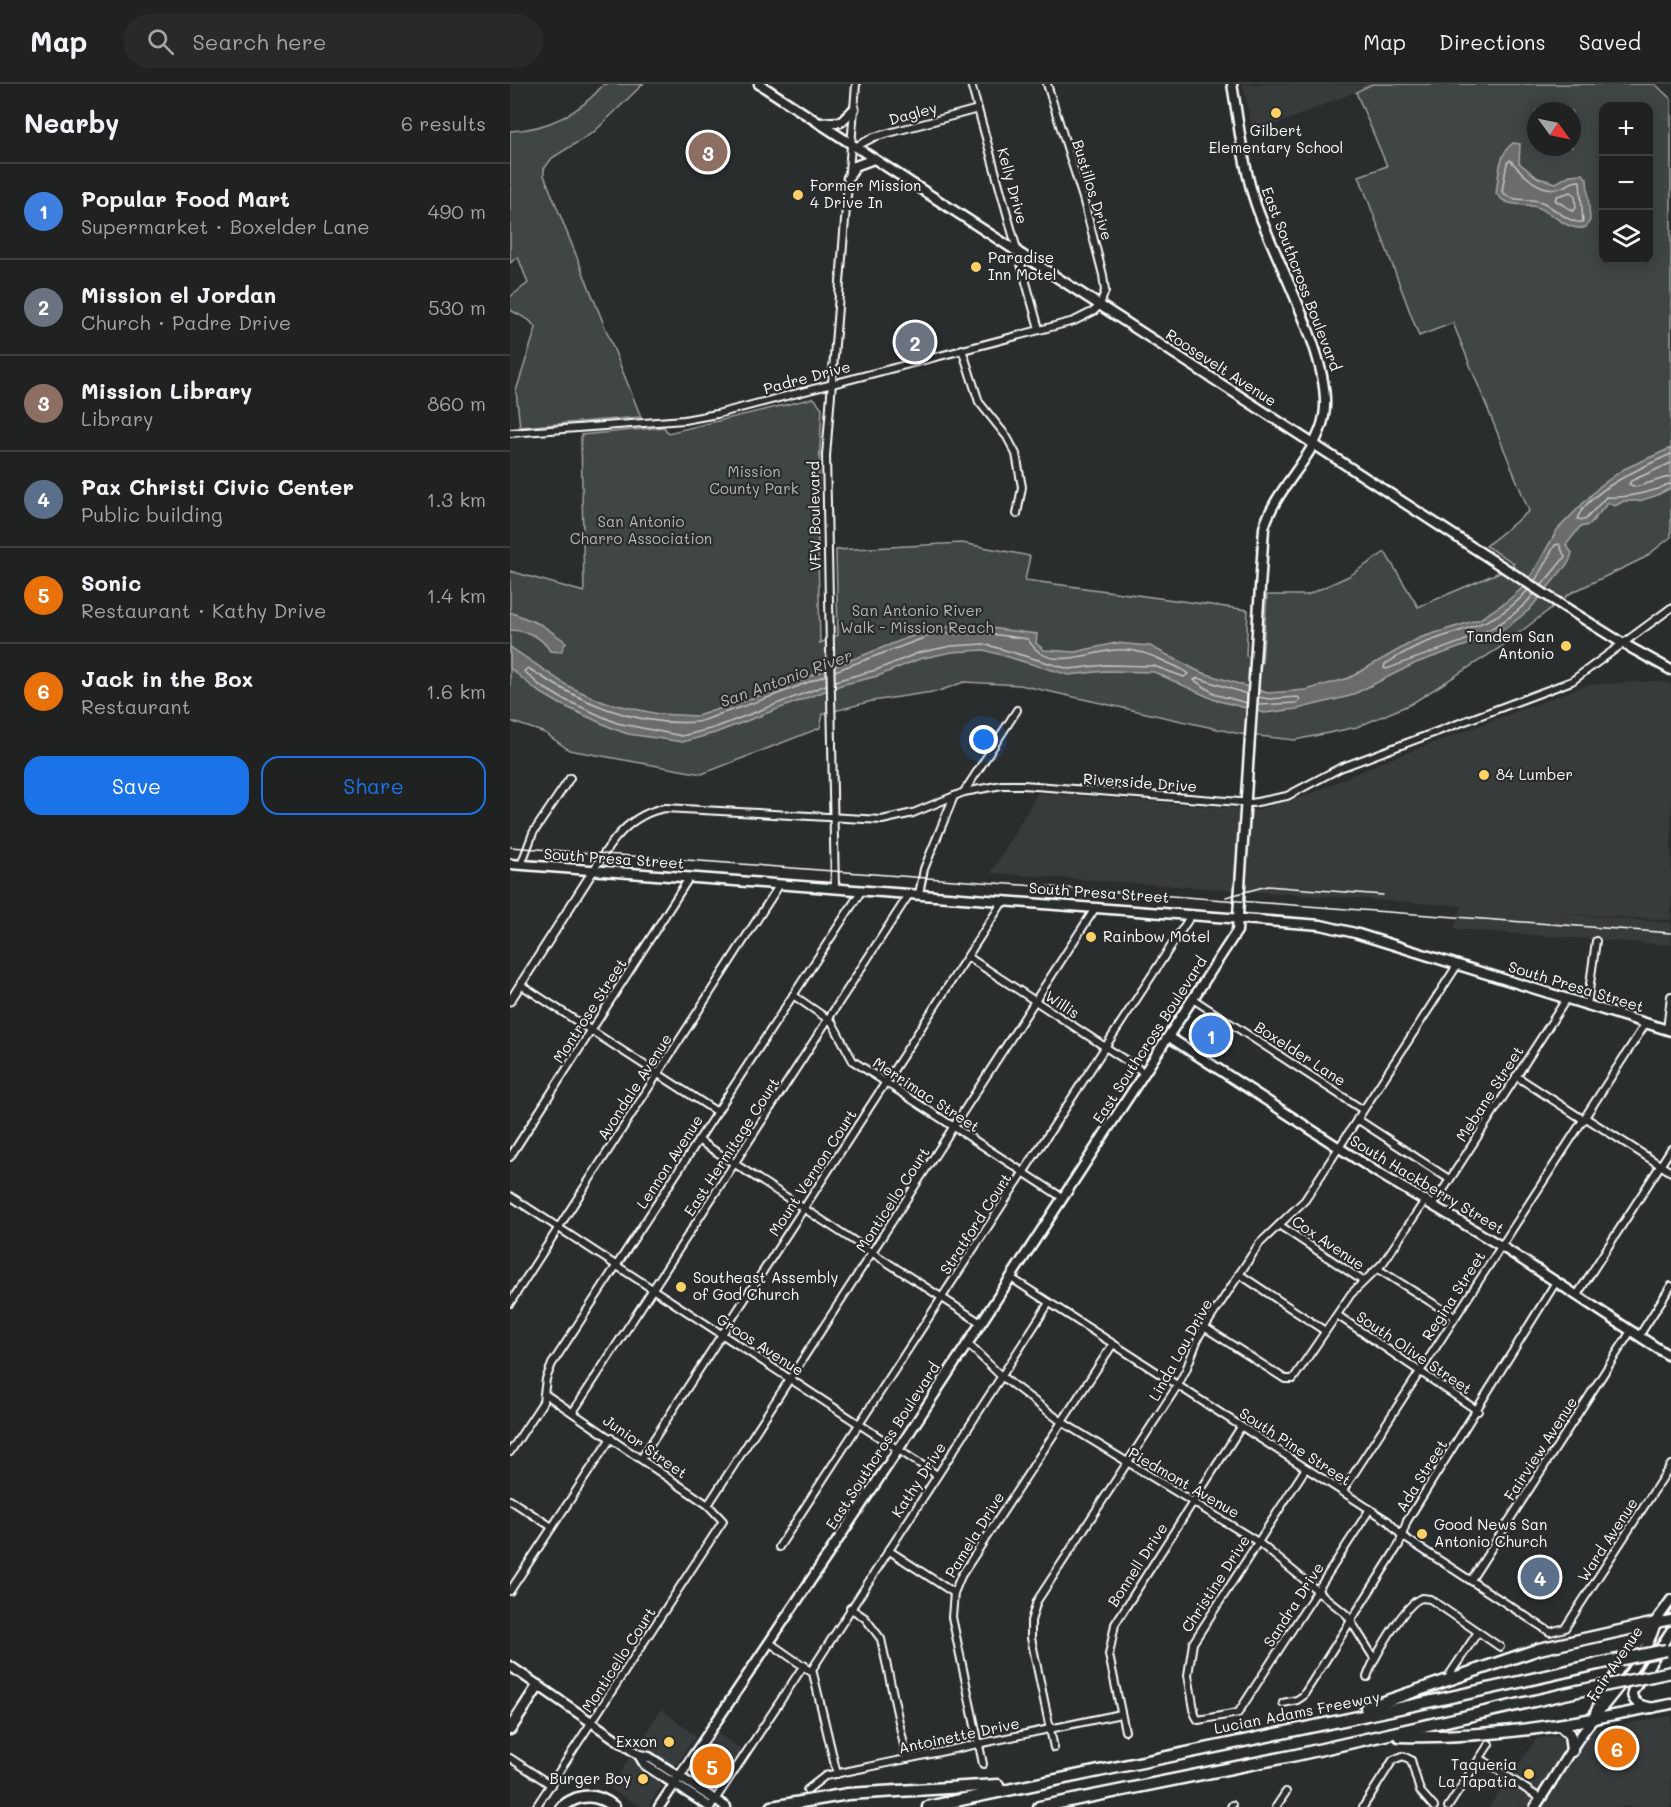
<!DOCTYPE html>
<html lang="en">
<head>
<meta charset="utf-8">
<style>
  :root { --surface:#202222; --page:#282a2a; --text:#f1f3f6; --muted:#a2a4a5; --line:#3d3f40; --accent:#1a73e8 }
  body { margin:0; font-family:Mali,sans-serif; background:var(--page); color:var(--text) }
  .controls { position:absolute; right:18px; top:18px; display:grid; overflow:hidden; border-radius:12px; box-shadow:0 3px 15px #0003 }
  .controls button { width:54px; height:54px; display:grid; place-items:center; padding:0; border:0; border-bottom:2px solid var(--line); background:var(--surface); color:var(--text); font:30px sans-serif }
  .compass { position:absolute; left:1017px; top:18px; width:54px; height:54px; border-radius:50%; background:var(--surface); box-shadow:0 3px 15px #0003; rotate:123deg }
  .you { position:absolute; left:474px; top:656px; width:21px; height:21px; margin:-15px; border:4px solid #fff; border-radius:50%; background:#1a73e8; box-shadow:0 0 0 9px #1a73e833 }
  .badge { display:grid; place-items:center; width:39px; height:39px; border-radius:50%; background:var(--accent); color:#fff; font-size:20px; font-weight:700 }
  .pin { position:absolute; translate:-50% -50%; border:3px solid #fff; box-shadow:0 2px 6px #0006 }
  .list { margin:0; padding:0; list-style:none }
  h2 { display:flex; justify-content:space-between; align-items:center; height:78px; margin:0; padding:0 24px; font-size:26px }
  h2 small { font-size:20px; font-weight:400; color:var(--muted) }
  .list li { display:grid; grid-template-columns:39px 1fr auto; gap:18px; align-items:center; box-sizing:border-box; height:96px; padding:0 24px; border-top:2px solid var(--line) }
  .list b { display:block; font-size:22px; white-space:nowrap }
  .list p { margin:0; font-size:20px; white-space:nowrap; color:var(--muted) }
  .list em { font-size:20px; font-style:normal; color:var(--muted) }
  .actions { display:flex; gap:12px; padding:18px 24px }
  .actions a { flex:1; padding:14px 0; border:2px solid var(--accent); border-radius:18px; text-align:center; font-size:21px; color:var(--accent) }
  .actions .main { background:var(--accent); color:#fff }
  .icon { flex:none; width:33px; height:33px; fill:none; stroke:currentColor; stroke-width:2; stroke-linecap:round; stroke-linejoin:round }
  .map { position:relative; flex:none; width:1161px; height:1723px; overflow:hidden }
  header { display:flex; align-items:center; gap:36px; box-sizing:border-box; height:84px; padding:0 30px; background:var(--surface); border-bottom:2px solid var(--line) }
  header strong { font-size:28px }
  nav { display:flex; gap:33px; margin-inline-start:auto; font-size:21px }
  .search { width:420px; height:54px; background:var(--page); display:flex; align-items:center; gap:15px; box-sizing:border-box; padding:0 21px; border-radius:33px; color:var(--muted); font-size:22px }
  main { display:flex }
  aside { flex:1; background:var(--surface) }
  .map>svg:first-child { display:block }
  .built { fill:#373a3b }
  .green { fill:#414445; stroke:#a0a2a2; stroke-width:1.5; fill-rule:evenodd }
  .water { fill:#6a6c6d; stroke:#a6a7a7; stroke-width:1.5 }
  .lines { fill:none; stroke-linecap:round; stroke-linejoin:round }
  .shore { stroke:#c3c4c5; stroke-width:1.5 }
  .minor-casing { stroke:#fff; stroke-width:10 }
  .tertiary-casing { stroke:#fff; stroke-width:11 }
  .secondary-casing { stroke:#fff; stroke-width:13 }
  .motorway-casing { stroke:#fff; stroke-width:15 }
  .minor { stroke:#2a2d2e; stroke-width:6 }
  .tertiary { stroke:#2a2d2e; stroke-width:7 }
  .secondary { stroke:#2a2d2e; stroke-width:8 }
  .motorway { stroke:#2a2d2e; stroke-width:10 }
  .rail { stroke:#fff; stroke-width:1.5 }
  .motorway-bridge-casing { stroke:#fff; stroke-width:15; stroke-linecap:butt }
  .motorway-bridge { stroke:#2a2d2e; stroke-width:10 }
  .poi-dot { fill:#ffd166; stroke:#2a2d2e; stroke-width:2 }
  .labels { text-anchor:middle; stroke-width:4.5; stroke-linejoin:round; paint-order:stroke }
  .street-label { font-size:15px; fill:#fff; stroke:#2a2d2e }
  .poi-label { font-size:15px; fill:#fff; stroke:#2a2d2e; text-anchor:start }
  .park-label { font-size:15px; fill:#b3b4b5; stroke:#2a2d2e }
  .water-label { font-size:16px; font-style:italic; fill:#b4b6b6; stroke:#2a2d2e }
</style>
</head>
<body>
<header>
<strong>Map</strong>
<div class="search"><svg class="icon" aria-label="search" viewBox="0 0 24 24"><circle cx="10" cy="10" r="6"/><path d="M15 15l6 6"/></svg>Search here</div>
<nav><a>Map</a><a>Directions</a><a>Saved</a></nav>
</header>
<main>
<aside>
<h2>Nearby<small>6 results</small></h2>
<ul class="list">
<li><span class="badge" style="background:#3f7fe0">1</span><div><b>Popular Food Mart</b><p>Supermarket · Boxelder Lane</p></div><em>490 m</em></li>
<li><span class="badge" style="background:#6b7280">2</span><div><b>Mission el Jordan</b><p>Church · Padre Drive</p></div><em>530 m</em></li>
<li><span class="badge" style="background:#8d6e63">3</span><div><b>Mission Library</b><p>Library</p></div><em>860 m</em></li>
<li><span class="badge" style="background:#5c6f8a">4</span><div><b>Pax Christi Civic Center</b><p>Public building</p></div><em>1.3 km</em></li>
<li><span class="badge" style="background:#e8710a">5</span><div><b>Sonic</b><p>Restaurant · Kathy Drive</p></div><em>1.4 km</em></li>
<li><span class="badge" style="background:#e8710a">6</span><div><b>Jack in the Box</b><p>Restaurant</p></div><em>1.6 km</em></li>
</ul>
<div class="actions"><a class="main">Save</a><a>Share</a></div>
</aside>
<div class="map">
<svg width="1161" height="1723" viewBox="0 0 1161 1723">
  <rect width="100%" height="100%" fill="#2a2d2e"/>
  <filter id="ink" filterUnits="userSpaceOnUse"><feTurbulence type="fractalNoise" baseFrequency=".0167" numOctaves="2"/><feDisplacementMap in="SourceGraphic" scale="12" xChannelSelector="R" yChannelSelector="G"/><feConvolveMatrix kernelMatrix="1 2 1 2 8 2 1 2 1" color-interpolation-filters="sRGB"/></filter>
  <g filter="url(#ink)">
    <g class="built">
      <polygon points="733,0 861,0 862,1 743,50"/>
      <polygon points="1149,597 1161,600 1161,836 1044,829 1161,839 1161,861 944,845 952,822 481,789 528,709 746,726 793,713 872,678 1077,601"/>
      <polygon points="151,1625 186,1652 166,1681 161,1682 129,1661"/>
      <polygon points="1161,1632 1161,1723 979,1723 1026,1655"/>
      <polygon points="208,1650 234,1667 208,1707 203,1709 179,1693"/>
      <polygon points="120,1673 149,1696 151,1703 138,1723 132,1723 100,1705"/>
    </g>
    <g class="green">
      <path d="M94,0H133L84,48L42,74L34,85V91L131,333L10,343L6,307L26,244L19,236L0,226V213L18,199L8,173L0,179V47C39,45 69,30 94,0Z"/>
      <path d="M862,0H1145L1161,15V453L1134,474L1061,509L991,563L901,620L847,643L785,656L730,650L510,601L454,598L429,607L362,617L313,630L310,644L192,690L59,666L35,649L0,637V487L74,508L71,351L154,343L158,349L304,314L312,324L307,425L310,559L328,551L326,466L452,459L520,472L515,496L738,526L736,572L752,578L757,511H797L839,492L875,468L908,523L992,487L1004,479L976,462L1019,427L943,239L909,252L849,92L877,82L846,8ZM1094,22H1138V176H1094ZM1026,27H1062V63H1026Z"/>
    </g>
    <g class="water">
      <path d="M1003,59L1010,60L1009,79L1028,94L1046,99L1060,91L1073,90L1077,95L1080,136L1076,143C1060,149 1044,130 1029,124C1013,117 998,126 986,109C989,92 988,70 1003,59Z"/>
      <polygon points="1161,364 1161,404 1145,412 1129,417 1114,417 1105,422 1098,419 1079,441 1070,443 1056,461 1062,469 1059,478 1019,526 996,544 965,558 906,579 840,612 787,625 755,629 705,616 644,588 595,587 559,591 474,566 442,568 409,575 368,592 331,601 205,649 173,658 118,650 104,645 50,620 26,606 0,584 0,563 58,602 93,618 148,630 187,632 254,610 420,545 457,541 527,550 526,559 534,566 565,568 606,559 640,562 690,588 758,609 796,606 839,594 909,554 970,535 996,518 1011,505 1024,487 1047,446 1090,402 1114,385"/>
      <path d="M0,528L32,541L56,558L51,568L40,567C31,552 18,547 0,546Z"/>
    </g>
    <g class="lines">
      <g class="shore">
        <path d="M1000,76C1013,90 1030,111 1053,103C1060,101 1062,96 1070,97L1073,138C1061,141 1043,123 1032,118C1019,113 1001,120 992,107L997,79Z"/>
        <polygon points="1061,108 1065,111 1066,124 1063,127 1045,116 1047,112"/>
        <path d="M1161,370C1134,382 1078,407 1067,435L1075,436L1096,413C1112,414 1132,410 1148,405C1153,403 1156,400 1161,400"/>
        <polyline points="1161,379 1121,397 1119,400 1126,403 1161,392"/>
        <polyline points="1025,497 1045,461 1049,460 1055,473 1032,501"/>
        <path d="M1018,506C988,542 951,544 912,560C899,565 887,573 875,580L874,584L877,585C927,564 989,554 1024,510"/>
        <path d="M325,587L422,551L458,547L518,555C536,589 575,569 605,566C624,564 641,570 658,579C665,582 673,585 678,590L674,593L644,582L595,581L559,585L474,560L441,562L408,569L366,586L325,597"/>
        <path d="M316,591C282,605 248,618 213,629C204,632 195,637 186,638C125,643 68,617 18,584L14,587L29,601L53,615L107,639L172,652L204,644L316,601"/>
        <polyline points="737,619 707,611 684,596 688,594 737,610"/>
        <polyline points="748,621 786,619 791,616 788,613 759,615 748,613"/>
      </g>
      <defs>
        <g id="minor">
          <polyline points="461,0 529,245"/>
          <polyline points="345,63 364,53 468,25"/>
          <polyline points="452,265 469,318 497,353 506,370 512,403 507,430"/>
          <polyline points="0,349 174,336 207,330 564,237 584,227 590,221 595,207 593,191 573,114 537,0"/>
          <polyline points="454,708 507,626"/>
          <polyline points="11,781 23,749 60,694"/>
          <path d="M83,787C100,758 120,730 155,724L372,736L403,729L454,708L492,701H513L742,719L777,712L830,684L1062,597L1161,524"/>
          <polyline points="325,804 316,372 346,0"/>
          <polyline points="409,810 414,785 444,712"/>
          <polyline points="458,873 635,989"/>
          <polyline points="11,901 207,1028"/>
          <polyline points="283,911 322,938 343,977 553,1114"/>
          <polyline points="683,915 853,1026"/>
          <polyline points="1077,921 1086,857"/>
          <polyline points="1157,946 1161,912"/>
          <polyline points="1006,992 1074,1036"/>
          <polyline points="1076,1034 1161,1088"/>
          <polyline points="847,1035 939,1095"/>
          <polyline points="188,1056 471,1239"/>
          <polyline points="0,1073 179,794"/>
          <polyline points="0,1112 427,1391"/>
          <polyline points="924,1120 1057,914"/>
          <polyline points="769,1141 853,1197"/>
          <polyline points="868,1185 945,1233"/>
          <polyline points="729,1190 815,1247"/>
          <polyline points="501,1194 878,1437 892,1452 1040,1548 1055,1544 1161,1381"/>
          <polyline points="1067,1211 1161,1065"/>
          <polyline points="0,1219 270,800"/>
          <polyline points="827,1231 968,1327"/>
          <polyline points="694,1243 775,1295 783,1295 841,1210 873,1179 916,1115"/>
          <polyline points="1129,1252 1161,1202"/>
          <polyline points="457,1259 491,1292 552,1338 748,1458 837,1531 864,1574"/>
          <polyline points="63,1328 400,809"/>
          <polyline points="0,1368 33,1318 36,1295 42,1280 352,806"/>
          <polyline points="131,1375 494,816"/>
          <polyline points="796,1384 683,1559 678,1591 685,1631 688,1636 728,1629 860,1425"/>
          <polyline points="832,1408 1136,939"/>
          <polyline points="0,1416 42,1443"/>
          <polyline points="198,1421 586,823"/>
          <polyline points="269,1463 682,830"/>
          <polyline points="378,1466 444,1509"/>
          <polyline points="961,1496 1121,1247"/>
          <polyline points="0,1507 101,1354"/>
          <polyline points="340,1524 355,1534 371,1555 397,1675"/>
          <polyline points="260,1559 303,1589 327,1690"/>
          <polyline points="301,1587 539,1219"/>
          <polyline points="940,1590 968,1548"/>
          <path d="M857,1593C863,1576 895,1518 912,1514L920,1515L990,1563"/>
          <polyline points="773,1619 787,1616 793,1612 889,1461 897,1437 1046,1198"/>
          <polyline points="615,1647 599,1571 605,1540 731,1343"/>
          <polyline points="544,1664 521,1554 521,1537 527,1517 668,1301 676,1286 689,1252 749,1160 795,1116 948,880"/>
          <polyline points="0,1674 41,1701"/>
          <polyline points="970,1674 1031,1715"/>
          <polyline points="473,1680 442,1533 444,1509 451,1492 603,1260"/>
          <polyline points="297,1706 315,1692 611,1630"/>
          <polyline points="203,1719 294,1581"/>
          <polyline points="26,1723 213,1437 198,1421 35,1310"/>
          <polyline points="721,1723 722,1721"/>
          <polyline points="766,1723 776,1708"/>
          <polyline points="853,1723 883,1676 893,1672 901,1676 910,1707 924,1723"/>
          <polyline points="938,1723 979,1660"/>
        </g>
        <polyline id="tertiary" points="0,917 83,787"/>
        <g id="secondary">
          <polyline points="249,0 1053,522 1112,559 1161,586"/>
          <polyline points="309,39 331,38 344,25"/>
          <polyline points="338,94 345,82 364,75"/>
          <polyline points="0,780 811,841 845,849 1161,947"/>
          <polyline points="659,953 868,1089 991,1162 1161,1273"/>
          <polyline points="1146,1539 1161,1536"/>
          <polyline points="0,1582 129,1671 139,1673 216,1723"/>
          <path d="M1143,1624C1132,1622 1122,1620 1122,1608L1161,1547"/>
          <path d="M1085,1629C1102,1586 1136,1553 1161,1516"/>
          <polyline points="1083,1635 1161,1620"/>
          <polyline points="129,1671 135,1681 200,1723"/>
          <path d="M149,1723L388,1366L727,847L754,444C765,404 807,372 814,332C824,278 765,176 746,121C733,83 729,40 722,0"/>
          <path d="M1025,1723C1045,1694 1061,1662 1083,1635C1107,1605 1135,1575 1146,1539"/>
        </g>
        <g id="motorway">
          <polyline points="1142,1592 1161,1588"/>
          <polyline points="856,1624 1029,1565 1146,1539"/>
          <polyline points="1050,1641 1060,1650 1062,1667"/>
          <polyline points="0,1645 28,1602"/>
          <path d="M889,1652C955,1654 1018,1647 1083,1635"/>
          <path d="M52,1723C69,1709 87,1709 104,1723"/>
          <polyline points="262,1723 338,1710 488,1701"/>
          <path d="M418,1723C641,1675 865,1632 1088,1580"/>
          <polyline points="529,1723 786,1671 1068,1607"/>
        </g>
      </defs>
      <use href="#minor" class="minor-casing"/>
      <use href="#tertiary" class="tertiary-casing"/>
      <use href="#secondary" class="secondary-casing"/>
      <use href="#motorway" class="motorway-casing"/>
      <use href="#minor" class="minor"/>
      <use href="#tertiary" class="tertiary"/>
      <use href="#secondary" class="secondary"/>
      <use href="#motorway" class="motorway"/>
      <g class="rail">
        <polyline points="0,763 1161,849"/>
        <polyline points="716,813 757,802 873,811"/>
      </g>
      <defs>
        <g id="motorway-bridge">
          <polyline points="1088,1580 1156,1566"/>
          <polyline points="1068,1607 1142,1592"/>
        </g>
      </defs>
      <use href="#motorway-bridge" class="motorway-bridge-casing"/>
      <use href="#motorway-bridge" class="motorway-bridge"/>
    </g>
  </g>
  <g class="poi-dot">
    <circle cx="766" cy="29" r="6"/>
    <circle cx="288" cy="111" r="6"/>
    <circle cx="466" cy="183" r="6"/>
    <circle cx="1056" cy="562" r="6"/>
    <circle cx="974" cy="691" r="6"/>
    <circle cx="581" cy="853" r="6"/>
    <circle cx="171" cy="1203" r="6"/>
    <circle cx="912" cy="1450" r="6"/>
    <circle cx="159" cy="1658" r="6"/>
    <circle cx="1019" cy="1690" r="6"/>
    <circle cx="133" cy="1695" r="6"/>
  </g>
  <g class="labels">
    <g class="street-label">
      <text transform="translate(403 30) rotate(-15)" y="5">Dagley</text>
      <text transform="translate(502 102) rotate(75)" y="5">Kelly Drive</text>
      <text transform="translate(582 106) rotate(73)" y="5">Bustillos Drive</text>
      <text transform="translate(791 195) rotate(69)" y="5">East Southcross Boulevard</text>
      <text transform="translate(711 284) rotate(33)" y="5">Roosevelt Avenue</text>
      <text transform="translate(297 294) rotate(-15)" y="5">Padre Drive</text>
      <text transform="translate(305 432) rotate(-91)" y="5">VFW Boulevard</text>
      <text transform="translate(630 699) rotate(4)" y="5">Riverside Drive</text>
      <text transform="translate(104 775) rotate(4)" y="5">South Presa Street</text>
      <text transform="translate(589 809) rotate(4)" y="5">South Presa Street</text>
      <text transform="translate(1066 903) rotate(17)" y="5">South Presa Street</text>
      <text transform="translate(552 921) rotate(33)" y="5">Willis</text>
      <text transform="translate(80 927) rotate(-57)" y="5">Montrose Street</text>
      <text transform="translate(640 956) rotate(-57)" y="5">East Southcross Boulevard</text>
      <text transform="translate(790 970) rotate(33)" y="5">Boxelder Lane</text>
      <text transform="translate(125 1003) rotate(-57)" y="5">Avondale Avenue</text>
      <text transform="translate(980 1010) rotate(-57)" y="5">Mebane Street</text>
      <text transform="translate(416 1011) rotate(33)" y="5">Merrimac Street</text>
      <text transform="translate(222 1063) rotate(-57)" y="5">East Hermitage Court</text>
      <text transform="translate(160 1078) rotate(-57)" y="5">Lennon Avenue</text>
      <text transform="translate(303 1089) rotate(-57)" y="5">Mount Vernon Court</text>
      <text transform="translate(917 1101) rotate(31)" y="5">South Hackberry Street</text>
      <text transform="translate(383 1116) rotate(-57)" y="5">Monticello Court</text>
      <text transform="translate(466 1140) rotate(-57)" y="5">Stratford Court</text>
      <text transform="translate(818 1159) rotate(34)" y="5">Cox Avenue</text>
      <text transform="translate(944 1212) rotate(-57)" y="5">Regina Street</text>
      <text transform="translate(250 1261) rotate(33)" y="5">Groos Avenue</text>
      <text transform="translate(671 1266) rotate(-61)" y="5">Linda Lou Drive</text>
      <text transform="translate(904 1269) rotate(34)" y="5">South Olive Street</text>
      <text transform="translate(373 1362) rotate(-57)" y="5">East Southcross Boulevard</text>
      <text transform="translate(135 1363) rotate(35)" y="5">Junior Street</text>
      <text transform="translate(785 1363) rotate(33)" y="5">South Pine Street</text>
      <text transform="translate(1031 1365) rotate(-57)" y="5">Fairview Avenue</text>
      <text transform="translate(912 1392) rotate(-58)" y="5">Ada Street</text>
      <text transform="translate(409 1396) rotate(-57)" y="5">Kathy Drive</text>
      <text transform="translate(674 1399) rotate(30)" y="5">Piedmont Avenue</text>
      <text transform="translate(465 1451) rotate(-58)" y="5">Pamela Drive</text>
      <text transform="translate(1098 1456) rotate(-57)" y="5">Ward Avenue</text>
      <text transform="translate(628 1481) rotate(-57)" y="5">Bonnell Drive</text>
      <text transform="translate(706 1500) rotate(-57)" y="5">Christine Drive</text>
      <text transform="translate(784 1521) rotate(-57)" y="5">Sandra Drive</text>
      <text transform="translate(109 1576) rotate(-57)" y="5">Monticello Court</text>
      <text transform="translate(1105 1580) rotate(-56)" y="5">Fair Avenue</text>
      <text transform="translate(787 1629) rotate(-11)" y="5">Lucian Adams Freeway</text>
      <text transform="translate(449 1652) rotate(-12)" y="5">Antoinette Drive</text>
    </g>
    <g class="poi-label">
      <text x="766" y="52" text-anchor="middle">Gilbert<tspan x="766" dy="17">Elementary School</tspan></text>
      <text x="300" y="107">Former Mission<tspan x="300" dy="17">4 Drive In</tspan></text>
      <text x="478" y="179">Paradise<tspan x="478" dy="17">Inn Motel</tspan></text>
      <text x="1044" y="558" text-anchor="end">Tandem San<tspan x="1044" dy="17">Antonio</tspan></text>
      <text x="986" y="696">84 Lumber</text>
      <text x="593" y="858">Rainbow Motel</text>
      <text x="183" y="1199">Southeast Assembly<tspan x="183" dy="17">of God Church</tspan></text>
      <text x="924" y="1446">Good News San<tspan x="924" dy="17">Antonio Church</tspan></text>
      <text x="147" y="1663" text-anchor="end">Exxon</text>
      <text x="1007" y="1686" text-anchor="end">Taqueria<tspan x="1007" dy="17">La Tapatia</tspan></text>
      <text x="121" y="1700" text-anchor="end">Burger Boy</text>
    </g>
    <g class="park-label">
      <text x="244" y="393">Mission<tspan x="244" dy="17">County Park</tspan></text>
      <text x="131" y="443">San Antonio<tspan x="131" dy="17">Charro Association</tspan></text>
      <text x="407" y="532">San Antonio River<tspan x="407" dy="17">Walk - Mission Reach</tspan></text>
    </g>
    <g class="water-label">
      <text transform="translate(276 594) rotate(-20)" y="6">San Antonio River</text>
    </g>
  </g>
</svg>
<div class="controls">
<button>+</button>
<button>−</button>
<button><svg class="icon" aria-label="layers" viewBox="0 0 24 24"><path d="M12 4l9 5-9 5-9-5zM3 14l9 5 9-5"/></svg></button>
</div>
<svg class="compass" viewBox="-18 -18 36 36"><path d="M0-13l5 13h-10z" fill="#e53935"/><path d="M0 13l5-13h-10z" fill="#a2a4a5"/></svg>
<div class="you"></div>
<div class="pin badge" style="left:701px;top:951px;background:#3f7fe0">1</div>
<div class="pin badge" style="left:405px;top:258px;background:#6b7280">2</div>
<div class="pin badge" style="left:198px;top:68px;background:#8d6e63">3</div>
<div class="pin badge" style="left:1030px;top:1493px;background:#5c6f8a">4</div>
<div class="pin badge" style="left:202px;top:1682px;background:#e8710a">5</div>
<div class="pin badge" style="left:1107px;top:1664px;background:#e8710a">6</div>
</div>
</main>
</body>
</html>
